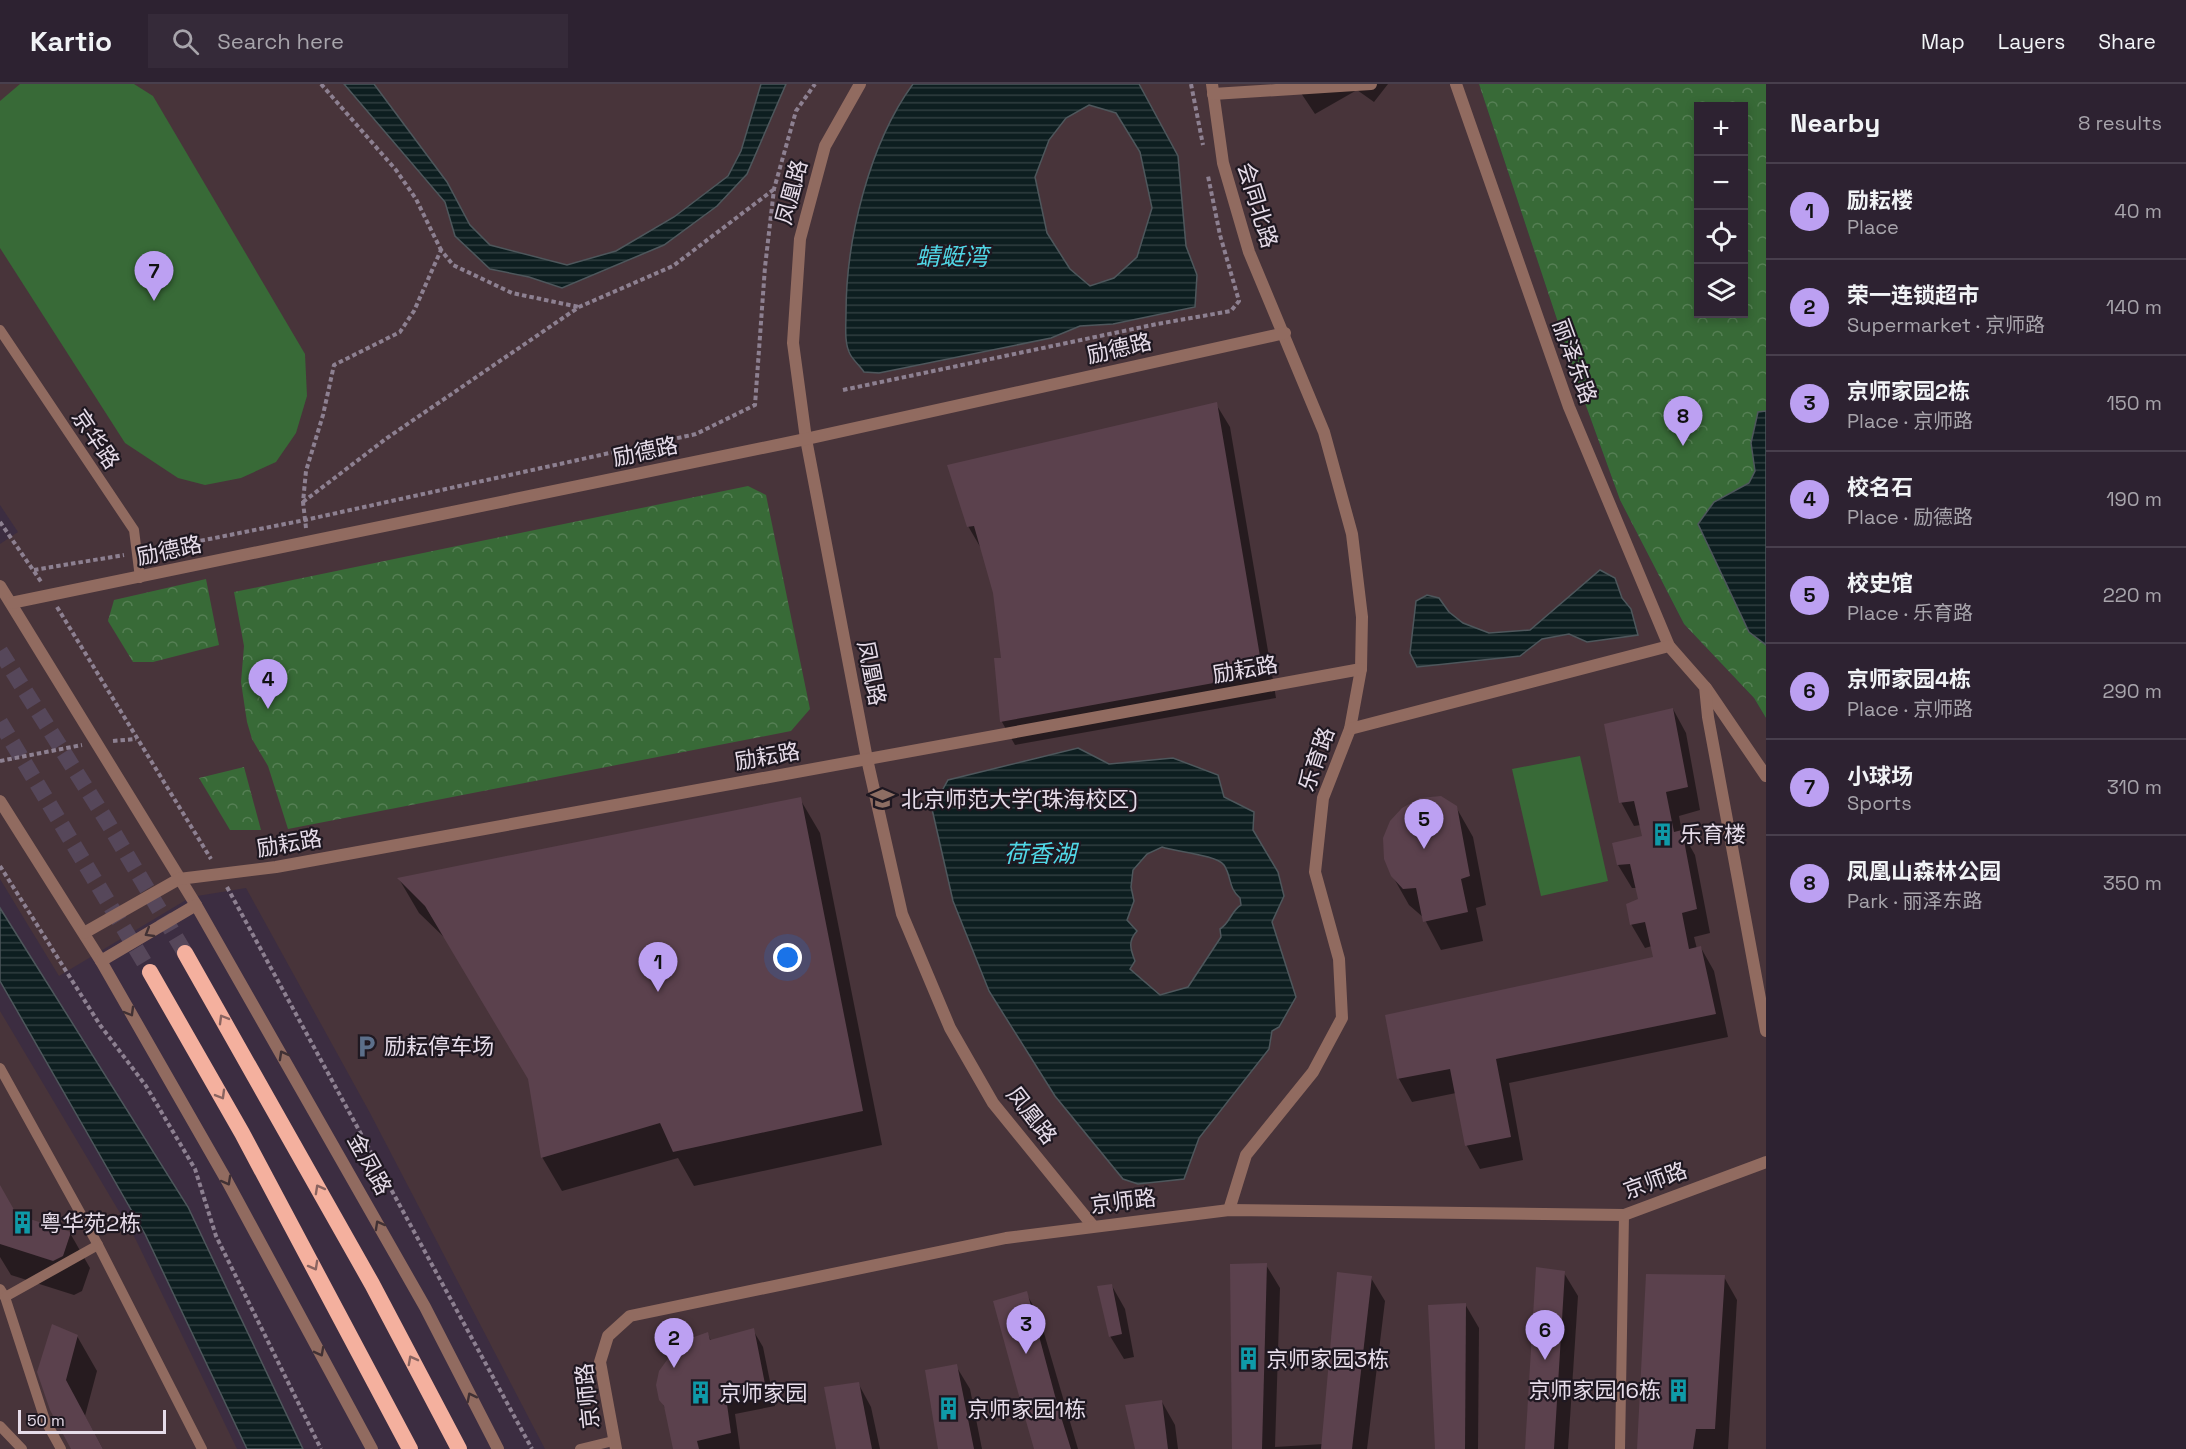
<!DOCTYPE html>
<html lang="en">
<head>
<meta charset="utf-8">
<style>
  :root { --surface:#2d2231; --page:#352a39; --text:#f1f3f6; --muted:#a7a4ab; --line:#483f4d; --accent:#bca0f2 }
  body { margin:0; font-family:"Space Grotesk","Noto Sans SC",sans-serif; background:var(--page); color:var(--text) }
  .controls { position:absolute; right:18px; top:18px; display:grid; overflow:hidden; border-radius:0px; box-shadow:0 3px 9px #0003 }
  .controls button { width:54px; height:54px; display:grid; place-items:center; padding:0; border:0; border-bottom:2px solid var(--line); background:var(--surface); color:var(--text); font:30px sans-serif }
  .scale { position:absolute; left:18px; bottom:15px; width:148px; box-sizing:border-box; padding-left:6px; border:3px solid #e6dce9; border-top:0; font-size:16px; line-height:21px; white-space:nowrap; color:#e6dce9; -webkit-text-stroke:4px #1f1821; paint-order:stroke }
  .you { position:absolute; left:788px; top:874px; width:21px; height:21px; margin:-15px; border:4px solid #fff; border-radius:50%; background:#1a73e8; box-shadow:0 0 0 9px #1a73e833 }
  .badge { display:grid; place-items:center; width:39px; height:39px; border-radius:50%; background:var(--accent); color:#111; font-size:20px; font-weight:700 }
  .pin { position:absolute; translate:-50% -50px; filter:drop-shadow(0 2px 3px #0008) }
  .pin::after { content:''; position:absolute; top:32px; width:21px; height:18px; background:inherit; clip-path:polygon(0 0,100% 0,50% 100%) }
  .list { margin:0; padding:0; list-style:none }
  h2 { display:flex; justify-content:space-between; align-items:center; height:78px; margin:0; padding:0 24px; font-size:26px }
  h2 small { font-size:20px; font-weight:400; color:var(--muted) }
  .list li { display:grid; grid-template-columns:39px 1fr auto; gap:18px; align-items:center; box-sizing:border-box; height:96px; padding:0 24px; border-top:2px solid var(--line) }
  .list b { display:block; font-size:22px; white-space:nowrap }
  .list p { margin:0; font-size:20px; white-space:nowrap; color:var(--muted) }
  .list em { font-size:20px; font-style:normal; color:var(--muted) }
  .icon { flex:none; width:33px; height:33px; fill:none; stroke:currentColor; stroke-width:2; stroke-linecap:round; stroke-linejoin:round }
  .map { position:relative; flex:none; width:1766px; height:1365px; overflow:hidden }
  header { display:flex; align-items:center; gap:36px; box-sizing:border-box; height:84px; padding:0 30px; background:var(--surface); border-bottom:2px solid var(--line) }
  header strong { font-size:28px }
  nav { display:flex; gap:33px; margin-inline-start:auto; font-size:21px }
  .search { width:420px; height:54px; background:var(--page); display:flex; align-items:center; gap:15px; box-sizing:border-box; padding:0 21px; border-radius:0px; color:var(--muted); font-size:22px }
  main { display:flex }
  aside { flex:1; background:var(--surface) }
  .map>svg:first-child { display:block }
  .education { fill:#48343a }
  .grass { fill:#386a37 }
  .park { fill:url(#park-crowns); fill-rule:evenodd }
  .water { fill:url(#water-rules); stroke:#4e575c; stroke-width:1.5; fill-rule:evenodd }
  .shadow { fill:#0007 }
  .building { fill:#5b414d }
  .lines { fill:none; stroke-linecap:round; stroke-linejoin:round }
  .trunk-tunnel { stroke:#56475a; stroke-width:16; stroke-dasharray:16 8; stroke-linecap:butt }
  .path { stroke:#8d8091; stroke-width:4; stroke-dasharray:4.5 3; stroke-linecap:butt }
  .service { stroke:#916b60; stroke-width:10 }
  .minor { stroke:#916b60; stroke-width:12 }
  .tertiary { stroke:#916b60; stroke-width:12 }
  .trunk { stroke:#f4b09e; stroke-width:16 }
  .oneway { stroke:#413134 }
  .oneway2 { stroke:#8a6460 }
  .labels { text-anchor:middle; stroke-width:4.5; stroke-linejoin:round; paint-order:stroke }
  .street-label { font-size:22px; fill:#e6dce9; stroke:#1f1821 }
  .poi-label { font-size:22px; fill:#e6dce9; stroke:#1f1821; text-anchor:start }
  .water-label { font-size:24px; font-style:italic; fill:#50d7e6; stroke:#1f1821 }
</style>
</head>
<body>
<header>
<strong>Kartio</strong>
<div class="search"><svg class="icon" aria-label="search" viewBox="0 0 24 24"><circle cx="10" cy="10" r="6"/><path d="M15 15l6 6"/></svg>Search here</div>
<nav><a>Map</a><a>Layers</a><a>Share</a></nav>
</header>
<main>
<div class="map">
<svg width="1766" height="1365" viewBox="0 0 1766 1365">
  <defs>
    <pattern id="park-crowns" width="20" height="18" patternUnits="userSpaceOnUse" patternTransform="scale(1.5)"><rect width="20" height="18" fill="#386a37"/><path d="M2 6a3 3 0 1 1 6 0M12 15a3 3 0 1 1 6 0" fill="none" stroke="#557f54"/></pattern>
    <pattern id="water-rules" width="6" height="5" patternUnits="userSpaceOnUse" patternTransform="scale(1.5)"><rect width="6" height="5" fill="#0d1e20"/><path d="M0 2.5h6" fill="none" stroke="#303e40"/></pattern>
  </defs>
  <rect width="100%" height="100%" fill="#3c2d41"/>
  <g class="education">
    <polygon points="0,0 1479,0 1581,308 1620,416 1684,540 1754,614 1766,634 1766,1365 545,1365 370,1029 246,804 191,813 59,892 0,795 0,460 18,448 0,421"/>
    <polygon points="0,927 136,1156 237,1365 0,1365"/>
  </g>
  <g class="grass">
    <polygon points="20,0 134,0 153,12 305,270 307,312 296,349 276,378 241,394 205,401 178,394 125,359 0,164 0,17"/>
    <polygon points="1580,672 1608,797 1541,812 1512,685"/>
  </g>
  <g class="park">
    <path d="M1479,0H1766V634L1754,614L1684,540L1620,416L1581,308ZM1698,22H1744V230H1698Z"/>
    <polygon points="748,402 766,411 810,625 791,647 288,745 268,682 252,655 247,638 241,598 244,562 234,508"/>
    <polygon points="206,495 219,561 153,578 133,578 108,537 114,516"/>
    <polygon points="244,683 261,746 230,746 199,694"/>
  </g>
  <g class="water">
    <polygon points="344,0 374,0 447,98 470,141 490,161 567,181 616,167 674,133 728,92 741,67 761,0 786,0 747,90 717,122 664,161 562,204 529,193 490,185 455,152 445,118"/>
    <path d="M913,0H1139L1178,72L1186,162L1197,191L1195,223L1113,240L1080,242L1051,254L879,289L864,288C860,282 853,276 850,270C844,259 846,241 846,229C846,156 869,60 913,0ZM1089,21L1116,29L1140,68L1152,124L1137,173L1114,194L1090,202L1070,185L1047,149L1035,93L1049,56L1066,34Z"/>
    <polygon points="1766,327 1766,561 1749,548 1698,440 1714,418 1749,399 1755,387 1751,359 1758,328"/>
    <polygon points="1600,486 1615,494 1622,514 1631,525 1638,551 1587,558 1569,550 1542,555 1520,572 1417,583 1410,569 1416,517 1427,511 1439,514 1449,528 1463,539 1489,549 1530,546"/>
    <path d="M1078,664L1109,680L1173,674L1218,691L1224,713L1254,728L1253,746L1278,788L1284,812L1272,838L1296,913L1279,943L1272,947L1269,965L1199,1054L1184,1095L1138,1100L1123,1095L1055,1012L989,907L953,817L932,725L948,696ZM1162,763C1177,768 1217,771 1224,781C1232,793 1228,804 1240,814L1241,821C1231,827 1230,839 1220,845L1221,853L1188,903L1160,911L1130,885L1135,877C1130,864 1128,857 1137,847L1127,836L1134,817L1131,803L1133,786L1147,770Z"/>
    <polygon points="0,824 188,1123 303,1365 247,1365 145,1150 0,897"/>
  </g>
  <g class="shadow">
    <polygon points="1295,0 1388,0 1374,18 1357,6 1315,30"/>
    <polygon points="1216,320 1230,343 1276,614 1015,661 1002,638 995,576 1002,576 995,508 982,466 968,442"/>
    <polygon points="1673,625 1686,649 1700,726 1679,732 1682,748 1695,771 1710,849 1694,853 1697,865 1701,864 1714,887 1728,953 1509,999 1523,1076 1480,1085 1467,1062 1456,1009 1412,1018 1399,995 1386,932 1655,874 1652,862 1645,864 1631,840 1639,816 1637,804 1632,804 1618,781 1644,753 1641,741 1634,742 1621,718"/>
    <polygon points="800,715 820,749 882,1061 694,1102 678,1074 562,1107 542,1073 529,995 447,856 419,829 399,795"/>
    <polygon points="1456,723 1473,753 1486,821 1476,824 1483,857 1441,866 1424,834 1409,821 1392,791"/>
    <polygon points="0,1104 16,1132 70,1149 90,1184 82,1207 74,1211 11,1191 0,1173"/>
    <polygon points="1266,1181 1280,1204 1275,1363 1323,1360 1371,1194 1385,1217 1367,1365 1235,1365"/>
    <polygon points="1564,1189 1578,1212 1568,1365 1526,1365"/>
    <polygon points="1724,1193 1737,1216 1728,1365 1638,1365"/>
    <polygon points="1112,1202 1125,1225 1134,1273 1124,1275 1110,1252"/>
    <polygon points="1026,1209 1039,1232 1078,1365 1036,1365"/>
    <polygon points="1465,1220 1479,1244 1478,1365 1436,1365"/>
    <polygon points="753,1246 763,1263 775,1322 735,1330 740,1365 675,1365 666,1326 660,1315 708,1250 711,1257"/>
    <polygon points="77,1252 97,1287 85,1332 103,1365 73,1365 51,1325"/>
    <polygon points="956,1282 970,1305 982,1365 939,1365"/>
    <polygon points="858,1299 871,1323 880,1365 838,1365"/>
    <polygon points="1162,1318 1175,1341 1178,1365 1137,1365"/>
  </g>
  <g class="building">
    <polygon points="1217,318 1263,590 1000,638 994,574 1001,574 993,509 974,442 967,443 947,381"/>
    <polygon points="1673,624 1688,703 1666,708 1674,748 1682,746 1697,825 1682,829 1689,865 1701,862 1716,930 1496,975 1511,1053 1465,1062 1450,985 1397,995 1385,931 1653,873 1645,838 1630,841 1626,820 1638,815 1630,780 1617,781 1612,759 1642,752 1634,717 1619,719 1604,640"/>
    <polygon points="1441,712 1457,722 1470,792 1461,795 1468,828 1423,838 1416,804 1403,805 1391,792 1384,775 1383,754 1390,737 1402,724 1420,714"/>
    <polygon points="801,713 863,1027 673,1068 660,1039 541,1074 528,995 425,822 397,794"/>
    <polygon points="0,1101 17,1131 71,1148 63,1172 53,1177 0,1160"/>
    <polygon points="1267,1179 1262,1365 1232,1365 1230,1180"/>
    <polygon points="1536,1183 1565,1187 1554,1365 1525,1365"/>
    <polygon points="1337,1188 1372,1192 1352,1365 1321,1365"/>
    <polygon points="1646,1190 1725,1191 1715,1345 1696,1345 1693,1365 1637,1365"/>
    <polygon points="1112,1200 1122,1250 1109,1253 1097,1202"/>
    <polygon points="1027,1207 1058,1323 1071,1365 1034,1365 1024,1330 993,1217"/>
    <polygon points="1466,1219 1465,1365 1435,1365 1428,1221"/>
    <polygon points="52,1240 78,1251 66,1296 103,1365 71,1365 50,1326 37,1288"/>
    <polygon points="754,1244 766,1305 726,1313 731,1349 697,1357 699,1365 673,1365 664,1322 659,1316 656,1301 659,1287 675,1265 694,1253 708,1248 710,1256"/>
    <polygon points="957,1280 974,1365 938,1365 925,1286"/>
    <polygon points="859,1298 872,1365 836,1365 824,1303"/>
    <polygon points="1162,1316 1168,1365 1135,1365 1125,1321"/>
  </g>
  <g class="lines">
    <g class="trunk-tunnel">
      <polyline points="0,567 108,739 185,869"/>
      <polyline points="0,638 150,888"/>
    </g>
    <g class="path">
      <polyline points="321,0 396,86 416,115 441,166"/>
      <polyline points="1191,0 1203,61"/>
      <polyline points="843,306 1157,240 1231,227 1239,217 1220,151 1208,92"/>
      <polyline points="303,418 387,354 579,223 673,182 773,106"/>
      <polyline points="0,438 42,499"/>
      <polyline points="306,444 303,418 306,387 323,331 334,281 400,248 414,227 441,166 453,181 512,209 579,223"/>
      <polyline points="149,467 305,436 696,350 755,321 765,183 774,105 796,27 815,0"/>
      <polyline points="34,486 124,471"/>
      <polyline points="57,523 211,775"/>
      <polyline points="113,657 136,655"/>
      <polyline points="0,677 82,661"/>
      <polyline points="0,782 100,941 146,1002 195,1085 216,1152 321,1365"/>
      <polyline points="227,803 532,1365"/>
    </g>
    <g class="service">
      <polyline points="0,246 134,446 140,494"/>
      <polyline points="0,984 98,1161 202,1365"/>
      <polyline points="0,1205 5,1213 45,1336 61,1365"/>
      <polyline points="5,1213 98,1161"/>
      <polyline points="0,1342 22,1365"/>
      <polyline points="580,1365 613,1357"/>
      <polyline points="1620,1365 1624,1131"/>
    </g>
    <g class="minor">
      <polyline points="860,0 825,62 800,155 793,259 806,355 867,675 902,830 950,944 993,1019 1093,1142"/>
      <polyline points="1212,0 1223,79 1249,168 1324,348 1352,450 1362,533 1361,585 1350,645 1323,714 1315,788 1339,875 1342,934 1313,988 1246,1071 1229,1126"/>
      <polyline points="0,502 196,821"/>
      <polyline points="11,519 806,355 1285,249"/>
      <polyline points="0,717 101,877"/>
      <polyline points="84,849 179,795 276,783 1361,585"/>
    </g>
    <g class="tertiary">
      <polyline points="1456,0 1569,323 1669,562"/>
      <polyline points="1213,10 1371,0"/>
      <polyline points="1706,604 1766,692"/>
      <polyline points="1350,645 1669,562 1705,603 1708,633 1766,947"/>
      <polyline points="372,1365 227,1097 101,877 196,821 425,1223 498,1365"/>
      <polyline points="616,1365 600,1278 608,1252 630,1232 1006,1154 1229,1126 1624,1131 1766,1078"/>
    </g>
    <g class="trunk">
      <polyline points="185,869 372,1200 459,1365"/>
      <polyline points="150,888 242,1049 410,1365"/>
    </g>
  </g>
  <defs><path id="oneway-chevron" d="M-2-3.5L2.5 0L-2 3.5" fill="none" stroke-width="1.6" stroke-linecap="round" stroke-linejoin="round" transform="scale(1.5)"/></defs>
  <g class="oneway">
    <use href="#oneway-chevron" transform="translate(149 849) rotate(149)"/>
    <use href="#oneway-chevron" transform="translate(130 928) rotate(60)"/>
    <use href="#oneway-chevron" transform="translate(283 971) rotate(-119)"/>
    <use href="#oneway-chevron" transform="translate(227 1097) rotate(61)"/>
    <use href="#oneway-chevron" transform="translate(379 1141) rotate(-119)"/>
    <use href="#oneway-chevron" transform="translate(320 1268) rotate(62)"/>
    <use href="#oneway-chevron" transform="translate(471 1313) rotate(-117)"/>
  </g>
  <g class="oneway2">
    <use href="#oneway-chevron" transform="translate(223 935) rotate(-120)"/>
    <use href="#oneway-chevron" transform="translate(221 1011) rotate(60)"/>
    <use href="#oneway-chevron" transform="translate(319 1105) rotate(-119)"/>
    <use href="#oneway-chevron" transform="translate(314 1182) rotate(61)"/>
    <use href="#oneway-chevron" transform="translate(412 1276) rotate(-118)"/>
  </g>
  <defs>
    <symbol id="university-bare" viewBox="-9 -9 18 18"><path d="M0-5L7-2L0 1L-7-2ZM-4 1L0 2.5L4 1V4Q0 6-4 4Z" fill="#8d6e63" stroke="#1f1821" stroke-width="2.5" paint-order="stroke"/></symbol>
    <symbol id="building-bare" viewBox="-9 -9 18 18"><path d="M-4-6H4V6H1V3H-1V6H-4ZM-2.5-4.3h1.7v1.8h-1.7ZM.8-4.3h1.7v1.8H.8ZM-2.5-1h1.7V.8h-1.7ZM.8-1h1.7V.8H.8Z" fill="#0f9aa8" stroke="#1f1821" stroke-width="2.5" paint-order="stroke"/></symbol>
    <symbol id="parking-bare" viewBox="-9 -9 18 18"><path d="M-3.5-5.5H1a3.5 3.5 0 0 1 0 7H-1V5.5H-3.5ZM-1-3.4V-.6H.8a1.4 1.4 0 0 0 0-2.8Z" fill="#5c6f8a" stroke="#1f1821" stroke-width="2.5" paint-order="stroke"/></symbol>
  </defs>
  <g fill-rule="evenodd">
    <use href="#university-bare" x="866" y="698" width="33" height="33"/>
    <use href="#building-bare" x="1646" y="734" width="33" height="33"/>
    <use href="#parking-bare" x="350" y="946" width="33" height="33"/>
    <use href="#building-bare" x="6" y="1122" width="33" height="33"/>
    <use href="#building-bare" x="1232" y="1258" width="33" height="33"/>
    <use href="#building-bare" x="1662" y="1290" width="33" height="33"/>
    <use href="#building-bare" x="684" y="1292" width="33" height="33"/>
    <use href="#building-bare" x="932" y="1308" width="33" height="33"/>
  </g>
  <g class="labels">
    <g class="street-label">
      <text transform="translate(791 108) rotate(-75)" y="8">凤凰路</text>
      <text transform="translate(1258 121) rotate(73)" y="8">会同北路</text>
      <text transform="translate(1119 264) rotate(-13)" y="8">励德路</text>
      <text transform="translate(1575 277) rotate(70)" y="8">丽泽东路</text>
      <text transform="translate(96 355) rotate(56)" y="8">京华路</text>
      <text transform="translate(645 367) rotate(-12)" y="8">励德路</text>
      <text transform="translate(169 466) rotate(-12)" y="8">励德路</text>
      <text transform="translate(1245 585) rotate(-10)" y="8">励耘路</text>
      <text transform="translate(872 589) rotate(79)" y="8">凤凰路</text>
      <text transform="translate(767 672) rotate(-10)" y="8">励耘路</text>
      <text transform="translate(1316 675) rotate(-71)" y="8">乐育路</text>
      <text transform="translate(289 759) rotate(-10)" y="8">励耘路</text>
      <text transform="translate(1032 1031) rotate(52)" y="8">凤凰路</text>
      <text transform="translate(370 1080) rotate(61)" y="8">金凤路</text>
      <text transform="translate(1655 1096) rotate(-20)" y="8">京师路</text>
      <text transform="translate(1123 1117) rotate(-7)" y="8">京师路</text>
      <text transform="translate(587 1312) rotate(-96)" y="8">京师路</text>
    </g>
    <g class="poi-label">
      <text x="901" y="723">北京师范大学(珠海校区)</text>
      <text x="1680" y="758">乐育楼</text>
      <text x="384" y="970">励耘停车场</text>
      <text x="40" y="1147">粤华苑2栋</text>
      <text x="1266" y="1283">京师家园3栋</text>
      <text x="1661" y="1314" text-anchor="end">京师家园16栋</text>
      <text x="719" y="1317">京师家园</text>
      <text x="967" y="1333">京师家园1栋</text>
    </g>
    <g class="water-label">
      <text x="952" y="181">蜻蜓湾</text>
      <text x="1040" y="778">荷香湖</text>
    </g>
  </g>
</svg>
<div class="controls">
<button>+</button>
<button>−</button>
<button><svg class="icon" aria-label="locate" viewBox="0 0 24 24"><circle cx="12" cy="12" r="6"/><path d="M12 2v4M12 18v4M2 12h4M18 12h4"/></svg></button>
<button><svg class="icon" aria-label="layers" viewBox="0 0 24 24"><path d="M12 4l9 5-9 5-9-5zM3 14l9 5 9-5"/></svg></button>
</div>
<div class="scale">50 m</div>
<div class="you"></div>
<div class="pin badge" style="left:658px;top:908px">1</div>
<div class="pin badge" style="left:674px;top:1284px">2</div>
<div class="pin badge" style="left:1026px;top:1270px">3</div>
<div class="pin badge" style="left:268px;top:625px">4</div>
<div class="pin badge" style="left:1424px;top:765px">5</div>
<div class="pin badge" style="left:1545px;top:1276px">6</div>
<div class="pin badge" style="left:154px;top:217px">7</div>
<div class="pin badge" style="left:1683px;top:362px">8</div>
</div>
<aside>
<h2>Nearby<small>8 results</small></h2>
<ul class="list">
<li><span class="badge">1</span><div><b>励耘楼</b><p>Place</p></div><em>40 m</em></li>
<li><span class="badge">2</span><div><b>荣一连锁超市</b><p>Supermarket · 京师路</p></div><em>140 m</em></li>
<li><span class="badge">3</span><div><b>京师家园2栋</b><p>Place · 京师路</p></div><em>150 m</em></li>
<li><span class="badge">4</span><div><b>校名石</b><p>Place · 励德路</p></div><em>190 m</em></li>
<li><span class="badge">5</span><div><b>校史馆</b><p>Place · 乐育路</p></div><em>220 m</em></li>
<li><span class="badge">6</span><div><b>京师家园4栋</b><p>Place · 京师路</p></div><em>290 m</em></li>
<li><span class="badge">7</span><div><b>小球场</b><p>Sports</p></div><em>310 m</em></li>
<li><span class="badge">8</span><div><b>凤凰山森林公园</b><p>Park · 丽泽东路</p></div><em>350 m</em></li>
</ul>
</aside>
</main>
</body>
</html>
